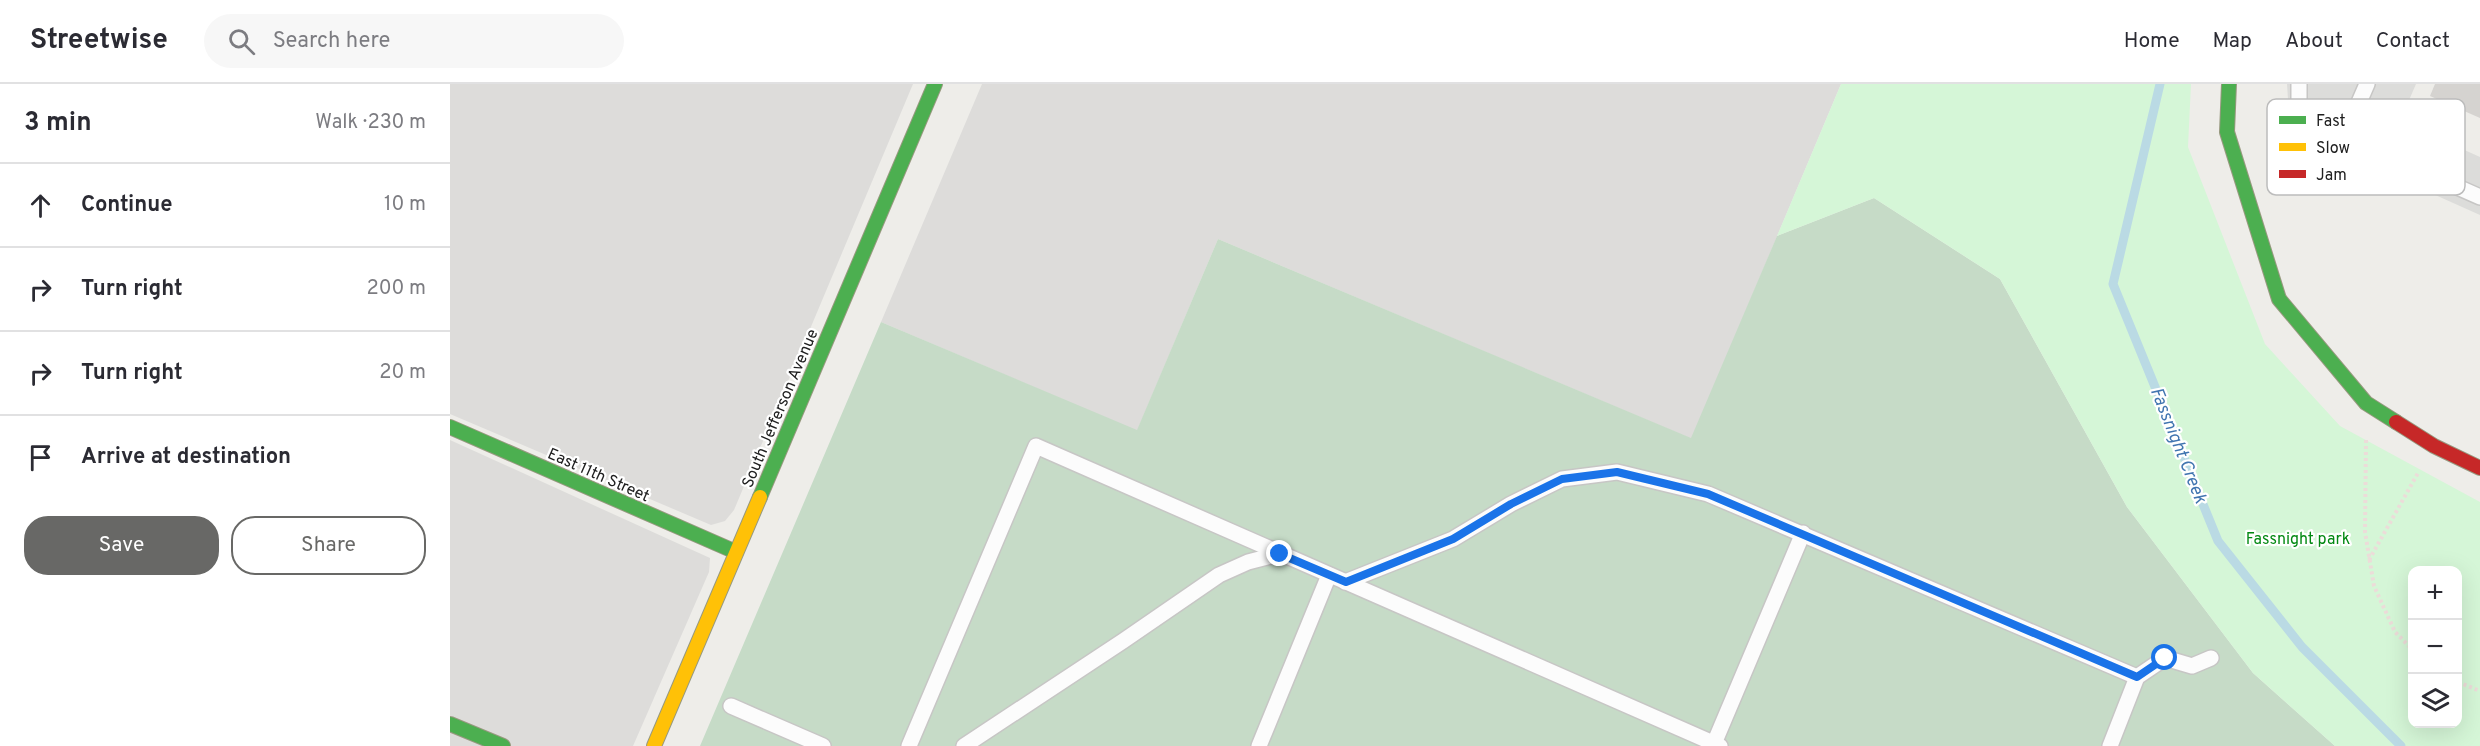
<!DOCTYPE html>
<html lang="en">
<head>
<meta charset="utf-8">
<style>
  :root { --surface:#fff; --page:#f7f7f7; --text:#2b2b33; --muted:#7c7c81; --line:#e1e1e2; --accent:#686866 }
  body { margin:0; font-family:Overpass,sans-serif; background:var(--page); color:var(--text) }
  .controls { position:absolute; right:18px; bottom:18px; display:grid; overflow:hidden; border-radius:12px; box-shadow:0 6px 24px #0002 }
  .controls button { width:54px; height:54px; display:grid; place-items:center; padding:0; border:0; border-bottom:2px solid var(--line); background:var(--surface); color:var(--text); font:30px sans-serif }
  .stop { position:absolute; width:18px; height:18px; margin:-14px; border:4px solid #1a73e8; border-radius:50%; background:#fff }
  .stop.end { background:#1a73e8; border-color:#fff; box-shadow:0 2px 6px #0008 }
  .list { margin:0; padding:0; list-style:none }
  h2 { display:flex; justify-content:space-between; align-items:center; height:78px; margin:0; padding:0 24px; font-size:26px }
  h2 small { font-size:20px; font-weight:400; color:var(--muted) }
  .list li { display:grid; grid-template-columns:39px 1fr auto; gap:18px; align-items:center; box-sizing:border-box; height:84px; padding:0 24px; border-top:2px solid var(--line) }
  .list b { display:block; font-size:22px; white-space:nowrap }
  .list em { font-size:20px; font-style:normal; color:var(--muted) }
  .actions { display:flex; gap:12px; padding:18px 24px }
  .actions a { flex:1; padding:14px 0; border:2px solid var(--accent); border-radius:24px; text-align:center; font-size:21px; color:var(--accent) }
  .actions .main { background:var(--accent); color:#fff }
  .icon { flex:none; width:33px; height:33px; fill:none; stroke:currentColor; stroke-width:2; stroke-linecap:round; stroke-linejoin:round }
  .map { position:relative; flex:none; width:2030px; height:662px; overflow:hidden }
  header { display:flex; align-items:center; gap:36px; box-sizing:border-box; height:84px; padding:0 30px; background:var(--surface); border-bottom:2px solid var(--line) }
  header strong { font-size:28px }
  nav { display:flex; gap:33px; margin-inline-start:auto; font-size:21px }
  .search { width:420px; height:54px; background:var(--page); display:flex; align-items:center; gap:15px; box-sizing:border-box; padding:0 21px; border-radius:33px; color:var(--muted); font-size:22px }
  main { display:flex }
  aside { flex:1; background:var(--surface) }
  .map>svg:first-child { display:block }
  .residential { fill:#dddcda }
  .religious { fill:#dcdcda }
  .cemetery { fill:#c6dbc7 }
  .park { fill:#d5f6d7; fill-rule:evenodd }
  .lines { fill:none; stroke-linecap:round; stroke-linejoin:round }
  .stream { stroke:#badae4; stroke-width:9 }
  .building { fill:#d5d3d0 }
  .lane-casing { stroke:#c7c6c5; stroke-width:18 }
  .fast-casing { stroke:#97997f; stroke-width:16 }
  .slow-casing { stroke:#97997f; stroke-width:16 }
  .jam-casing { stroke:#97997f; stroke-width:16 }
  .path { stroke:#ecdcd9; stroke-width:4; stroke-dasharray:3 3; stroke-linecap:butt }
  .lane { stroke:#fcfcfc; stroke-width:15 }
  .fast { stroke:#4caf50; stroke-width:14 }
  .slow { stroke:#ffc107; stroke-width:14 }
  .jam { stroke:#c62828; stroke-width:14 }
  .route { stroke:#1a73e8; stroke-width:8 }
  .labels { text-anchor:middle; stroke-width:4.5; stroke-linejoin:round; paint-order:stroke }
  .street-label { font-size:16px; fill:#202020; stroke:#fff }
  .park-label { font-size:16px; fill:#038913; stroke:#fff }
  .water-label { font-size:18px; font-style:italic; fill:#4175b0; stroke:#fff }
  .key { fill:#fff; stroke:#bcbcbc; stroke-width:1.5 }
  .key-label { font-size:16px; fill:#202020 }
</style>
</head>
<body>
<header>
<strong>Streetwise</strong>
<div class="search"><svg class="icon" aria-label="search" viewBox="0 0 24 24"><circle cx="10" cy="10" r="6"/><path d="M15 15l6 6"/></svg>Search here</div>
<nav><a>Home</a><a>Map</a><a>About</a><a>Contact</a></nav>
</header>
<main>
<aside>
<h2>3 min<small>Walk · 230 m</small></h2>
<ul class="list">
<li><svg class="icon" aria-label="ahead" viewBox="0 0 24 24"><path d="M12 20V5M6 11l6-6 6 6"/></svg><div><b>Continue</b></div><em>10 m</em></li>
<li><svg class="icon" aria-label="right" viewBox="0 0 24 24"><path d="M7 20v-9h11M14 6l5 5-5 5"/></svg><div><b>Turn right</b></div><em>200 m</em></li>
<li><svg class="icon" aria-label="right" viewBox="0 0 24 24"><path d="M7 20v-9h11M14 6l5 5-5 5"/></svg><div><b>Turn right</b></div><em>20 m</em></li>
<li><svg class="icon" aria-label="arrive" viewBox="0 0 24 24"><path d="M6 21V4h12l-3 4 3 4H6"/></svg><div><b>Arrive at destination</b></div></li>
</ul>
<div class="actions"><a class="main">Save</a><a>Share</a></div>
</aside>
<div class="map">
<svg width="2030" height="662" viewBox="0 0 2030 662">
  <rect width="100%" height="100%" fill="#eeede9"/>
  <g class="residential">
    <polygon points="0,0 463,0 284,426 275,437 261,441 0,330"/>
    <polygon points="532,0 1391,0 1242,355 768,155 687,347 431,238"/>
    <polygon points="0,356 260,474 259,488 183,662 0,662"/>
  </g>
  <polygon class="religious" points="1837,0 1966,0 1950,37 2030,73 2030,131 1840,46"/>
  <polygon class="cemetery" points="1424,114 1550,195 1677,423 1803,589 1885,662 250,662 431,238 687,346 768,155 1241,354 1327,152"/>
  <path class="park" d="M1391,0H1741L1738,63L1815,260L1890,342L2030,418V662H1885L1803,589L1677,423L1550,195L1424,114L1327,152ZM1962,486H2008V640H1962Z"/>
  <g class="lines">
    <polyline class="stream" points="1710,0 1663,200 1768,457 1852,563 1951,662"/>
  </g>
  <polygon class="building" points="1985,0 2030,0 2030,34 1980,12"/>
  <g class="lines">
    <defs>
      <g id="lane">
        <polyline points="1849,0 1849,32 1894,53"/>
        <polyline points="1917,0 1894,53 2030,113"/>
        <polyline points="895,498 1003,455 1061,420 1112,395 1167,388 1258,410 1687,593"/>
        <polyline points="281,622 373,662"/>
        <polyline points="459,662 586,362 1270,662"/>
        <polyline points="514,662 673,557 769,491 798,478 829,470"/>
        <polyline points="809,662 879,491"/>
        <polyline points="1263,662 1353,449"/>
        <polyline points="1660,662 1687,593 1715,574 1742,582 1761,574"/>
      </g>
      <g id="fast">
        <polyline points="1779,0 1777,48 1829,215 1916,319 1946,338"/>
        <polyline points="0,343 286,468"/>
        <polyline points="310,413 485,0"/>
        <polyline points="0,640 53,662"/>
      </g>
      <polyline id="slow" points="204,662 310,413"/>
      <polyline id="jam" points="1946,338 1984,362 2030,384"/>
    </defs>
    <use href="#lane" class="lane-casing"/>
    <use href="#fast" class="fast-casing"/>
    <use href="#slow" class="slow-casing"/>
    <use href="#jam" class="jam-casing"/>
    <g class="path">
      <polyline points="1916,356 1915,448 1924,502 1945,548 1962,565"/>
      <polyline points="1919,476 1968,389"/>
      <polyline points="2008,598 2030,607"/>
    </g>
    <use href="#lane" class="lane"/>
    <use href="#fast" class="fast"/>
    <use href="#slow" class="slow"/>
    <use href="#jam" class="jam"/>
  </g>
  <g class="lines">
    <polyline class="route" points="830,470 896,498 1003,455 1061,420 1112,395 1167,388 1258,410 1687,593 1715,574"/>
  </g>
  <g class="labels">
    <g class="street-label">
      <text transform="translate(329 324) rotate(-67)" y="6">South Jefferson Avenue</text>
      <text transform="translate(149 390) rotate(24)" y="6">East 11th Street</text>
    </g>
    <g class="park-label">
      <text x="1848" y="460">Fassnight park</text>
    </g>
    <g class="water-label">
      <text transform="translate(1729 361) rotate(68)" y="6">Fassnight Creek</text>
    </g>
  </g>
  <rect x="1817" y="15" width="198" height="96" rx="9" class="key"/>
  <rect x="1829" y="32" width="27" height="8" fill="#4caf50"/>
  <rect x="1829" y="59" width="27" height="8" fill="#ffc107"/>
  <rect x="1829" y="86" width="27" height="8" fill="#c62828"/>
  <g class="key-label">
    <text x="1866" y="42">Fast</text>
    <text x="1866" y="69">Slow</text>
    <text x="1866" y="96">Jam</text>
  </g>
</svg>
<div class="controls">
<button>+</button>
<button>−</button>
<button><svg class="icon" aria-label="layers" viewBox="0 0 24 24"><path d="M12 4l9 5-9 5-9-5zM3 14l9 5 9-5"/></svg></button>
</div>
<div class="stop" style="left:1715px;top:574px"></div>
<div class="stop end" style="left:830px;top:470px"></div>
</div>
</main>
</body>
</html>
